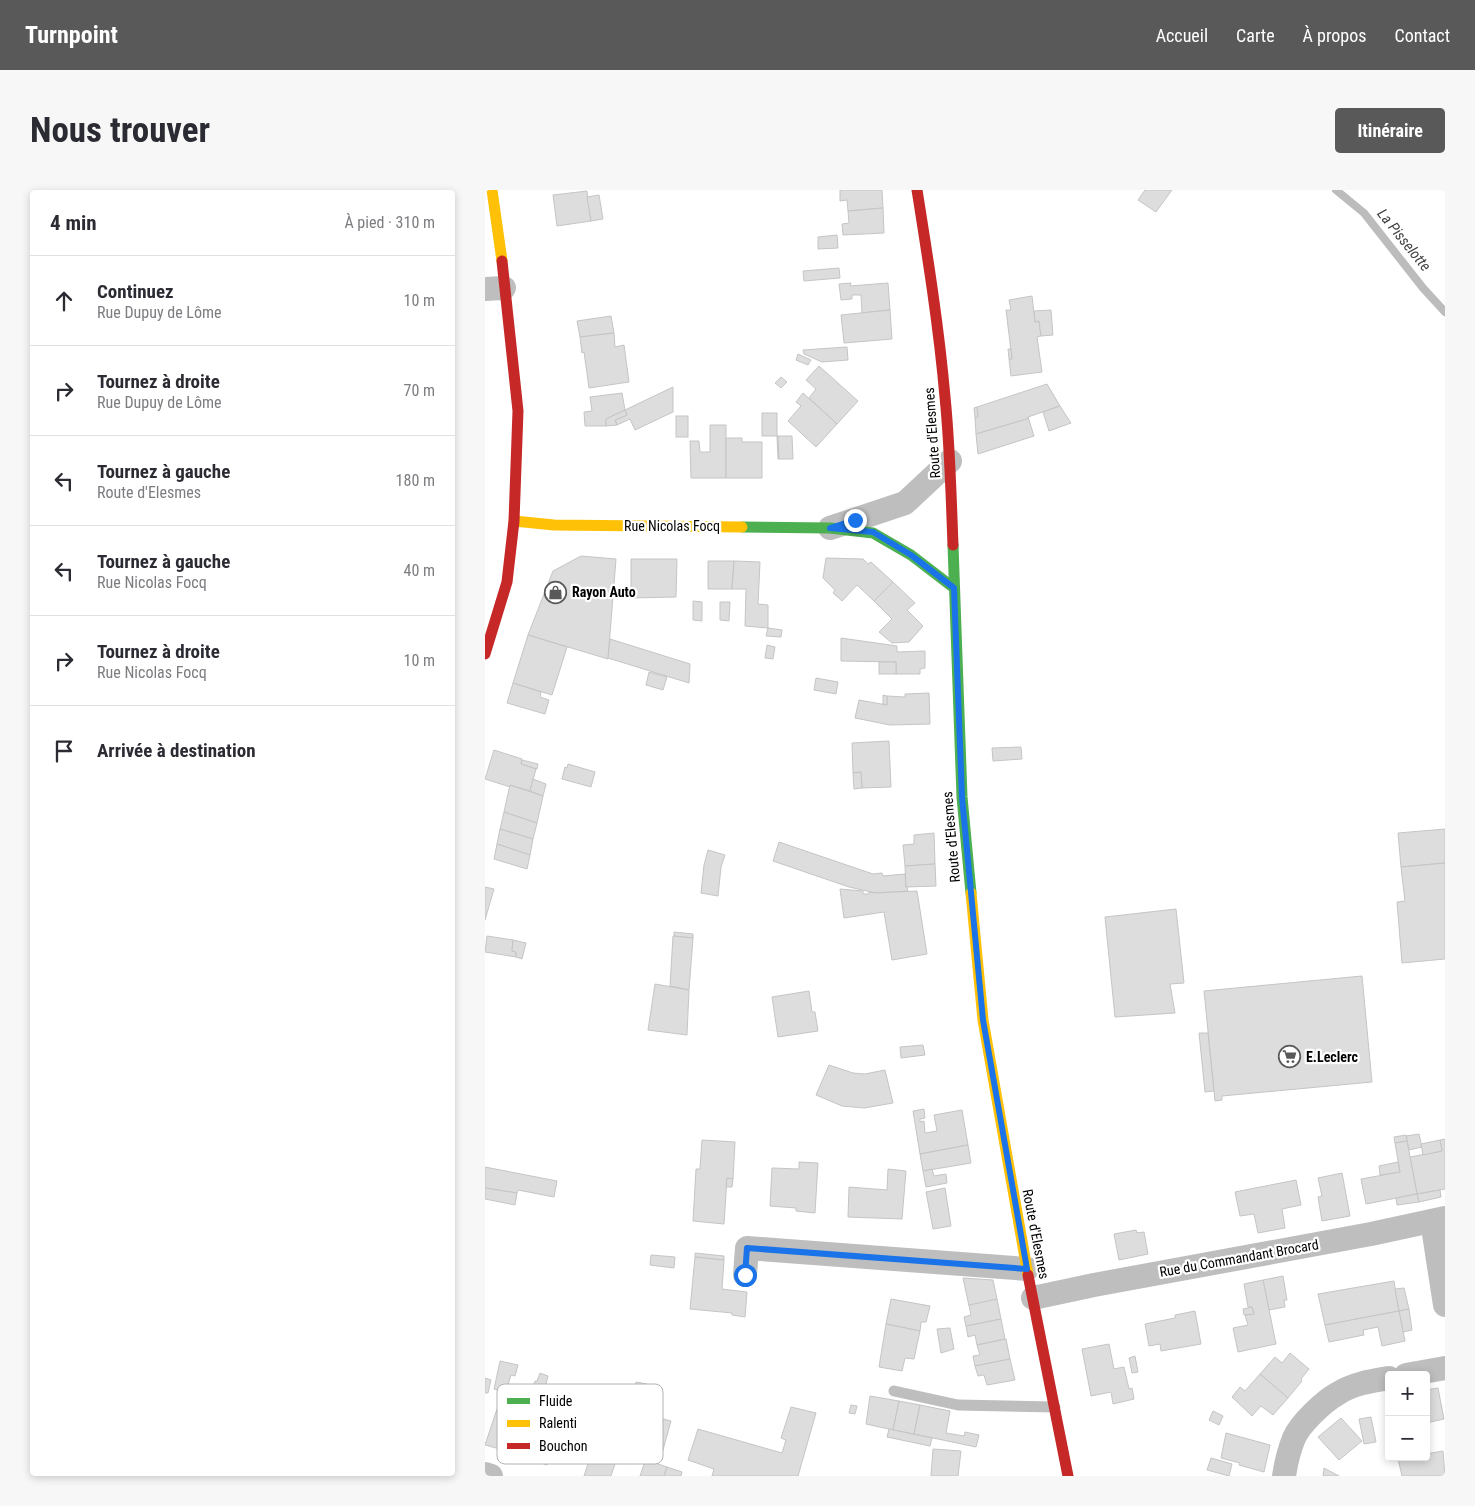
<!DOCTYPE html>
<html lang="fr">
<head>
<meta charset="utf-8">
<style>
  :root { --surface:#fff; --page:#f7f7f7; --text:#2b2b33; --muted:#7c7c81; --line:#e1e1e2; --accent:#595959 }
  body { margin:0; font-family:"Roboto Condensed",sans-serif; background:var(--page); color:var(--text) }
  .controls { position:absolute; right:15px; bottom:15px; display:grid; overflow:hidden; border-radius:5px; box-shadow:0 2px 8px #0003 }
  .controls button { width:45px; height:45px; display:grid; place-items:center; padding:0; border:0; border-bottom:1px solid var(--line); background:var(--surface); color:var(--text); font:25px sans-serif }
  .stop { position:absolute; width:15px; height:15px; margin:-11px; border:4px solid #1a73e8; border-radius:50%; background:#fff }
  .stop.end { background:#1a73e8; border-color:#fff; box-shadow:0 1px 5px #0008 }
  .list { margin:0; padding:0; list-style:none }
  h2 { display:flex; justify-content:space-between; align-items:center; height:65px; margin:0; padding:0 20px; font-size:21px }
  h2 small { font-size:16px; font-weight:400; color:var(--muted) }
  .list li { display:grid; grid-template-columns:32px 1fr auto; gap:15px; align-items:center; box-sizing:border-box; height:90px; padding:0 20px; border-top:1px solid var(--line) }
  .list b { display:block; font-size:19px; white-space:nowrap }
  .list p { margin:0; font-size:16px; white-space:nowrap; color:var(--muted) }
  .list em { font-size:16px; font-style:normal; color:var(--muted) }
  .icon { flex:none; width:28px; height:28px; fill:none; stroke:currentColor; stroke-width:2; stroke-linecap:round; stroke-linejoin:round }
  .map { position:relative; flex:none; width:960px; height:1286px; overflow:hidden; border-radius:5px }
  header { display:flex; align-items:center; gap:30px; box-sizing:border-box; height:70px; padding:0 25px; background:var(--accent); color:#fff }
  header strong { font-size:24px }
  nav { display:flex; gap:28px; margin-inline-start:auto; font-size:18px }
  .intro { display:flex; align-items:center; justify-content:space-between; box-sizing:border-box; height:120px; padding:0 30px }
  h1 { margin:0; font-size:35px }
  .button { padding:12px 22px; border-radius:5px; background:var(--accent); color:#fff; font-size:18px; font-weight:700 }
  main { display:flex; gap:30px; padding:0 30px }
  aside { flex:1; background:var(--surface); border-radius:5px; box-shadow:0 2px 8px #0003 }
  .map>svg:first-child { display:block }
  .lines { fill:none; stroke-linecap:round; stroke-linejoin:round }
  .stream { stroke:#bcbcbc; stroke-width:8 }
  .building { fill:#ddd; stroke:#c5c5c5 }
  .lane { stroke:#bebebe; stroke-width:11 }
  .street { stroke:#bebebe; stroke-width:24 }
  .fast { stroke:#4caf50; stroke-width:11 }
  .slow { stroke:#ffc107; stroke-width:11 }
  .jam { stroke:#c62828; stroke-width:11 }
  .route { stroke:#1a73e8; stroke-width:6 }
  .labels { text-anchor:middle; stroke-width:4.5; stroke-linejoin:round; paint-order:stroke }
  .street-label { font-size:14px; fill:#000; stroke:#fff }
  .poi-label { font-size:14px; font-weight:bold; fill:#000; stroke:#fff; text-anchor:start }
  .water-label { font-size:15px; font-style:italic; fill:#414141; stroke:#fff }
  .key { fill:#fff; stroke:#b2b2b2; stroke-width:1 }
  .key-label { font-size:14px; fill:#000 }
</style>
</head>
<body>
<header>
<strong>Turnpoint</strong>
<nav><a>Accueil</a><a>Carte</a><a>À propos</a><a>Contact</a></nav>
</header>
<div class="intro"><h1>Nous trouver</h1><a class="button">Itinéraire</a></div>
<main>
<aside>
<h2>4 min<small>À pied · 310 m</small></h2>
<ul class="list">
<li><svg class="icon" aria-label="ahead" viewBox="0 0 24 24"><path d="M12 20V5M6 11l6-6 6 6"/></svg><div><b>Continuez</b><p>Rue Dupuy de Lôme</p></div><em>10 m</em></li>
<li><svg class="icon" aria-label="right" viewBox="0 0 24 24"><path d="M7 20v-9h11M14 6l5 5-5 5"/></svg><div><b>Tournez à droite</b><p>Rue Dupuy de Lôme</p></div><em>70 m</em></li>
<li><svg class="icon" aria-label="left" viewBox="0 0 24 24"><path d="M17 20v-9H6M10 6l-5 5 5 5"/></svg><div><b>Tournez à gauche</b><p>Route d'Elesmes</p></div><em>180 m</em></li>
<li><svg class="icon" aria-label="left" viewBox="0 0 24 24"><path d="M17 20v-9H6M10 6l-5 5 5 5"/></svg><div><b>Tournez à gauche</b><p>Rue Nicolas Focq</p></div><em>40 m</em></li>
<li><svg class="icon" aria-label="right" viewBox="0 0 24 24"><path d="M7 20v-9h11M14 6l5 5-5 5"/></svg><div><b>Tournez à droite</b><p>Rue Nicolas Focq</p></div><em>10 m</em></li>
<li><svg class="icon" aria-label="arrive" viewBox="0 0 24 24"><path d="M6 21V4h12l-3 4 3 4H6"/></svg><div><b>Arrivée à destination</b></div></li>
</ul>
</aside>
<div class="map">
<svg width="960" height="1286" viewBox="0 0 960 1286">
  <rect width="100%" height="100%" fill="#fff"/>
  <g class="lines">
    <polyline class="stream" points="851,0 879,23 938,98 960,122"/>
  </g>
  <g class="building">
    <polygon points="355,0 397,0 398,18 363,21 362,10 355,11"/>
    <polygon points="660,0 687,0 671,22 653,10"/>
    <polygon points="102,1 106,31 72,36 68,5"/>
    <polygon points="114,5 118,29 106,31 102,7"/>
    <polygon points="398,18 399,43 358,45 357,34 364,33 363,21"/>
    <polygon points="352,45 353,58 333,59 333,47"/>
    <polygon points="354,78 355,88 319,91 318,81"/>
    <polygon points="366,93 365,96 403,93 405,120 377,123 376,105 367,105 367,109 356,110 354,94"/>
    <polygon points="547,106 550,132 554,131 556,146 552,147 557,182 526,186 524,169 527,169 521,120 526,120 524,110"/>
    <polygon points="405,120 407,149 359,153 356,125"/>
    <polygon points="566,120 568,145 556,146 554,131 550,132 549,121"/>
    <polygon points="126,126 129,143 95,147 92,131"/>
    <polygon points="129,143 130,157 139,155 144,192 104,198 99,162 97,163 95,147"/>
    <polygon points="362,157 363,170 337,172 319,164 318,160"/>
    <polygon points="523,159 526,159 527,169 524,169"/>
    <polygon points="313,164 326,170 323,175 311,170"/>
    <polygon points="334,176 373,211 352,234 324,208 331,199 321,190"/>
    <polygon points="296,187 302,192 296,198 290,193"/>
    <polygon points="562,194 575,216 543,227 542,229 491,244 490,228 493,227 492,217"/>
    <polygon points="188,197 188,222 150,240 145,229 132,235 130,230 142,225 140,220"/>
    <polygon points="137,203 140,220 121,229 121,236 100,236 99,222 107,221 105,207"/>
    <polygon points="318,203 352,234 331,257 303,231 316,216 311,212"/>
    <polygon points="575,216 586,233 564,241 558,222"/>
    <polygon points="492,217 493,227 490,228 489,218"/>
    <polygon points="140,220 142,225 130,230 132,235 121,236 121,229"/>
    <rect x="277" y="223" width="15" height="23"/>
    <rect x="191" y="226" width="12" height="21"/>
    <polygon points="543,227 549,246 493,264 491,244 542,229"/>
    <polygon points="225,235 241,235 241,288 206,288 205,251 214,251 215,262 225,262"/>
    <polygon points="292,246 293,246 294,269 293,269"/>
    <polygon points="293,246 307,246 308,269 294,269"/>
    <polygon points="241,248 257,248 257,252 277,252 277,288 241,288"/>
    <polygon points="96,366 131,369 123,469 43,445 68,381"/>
    <polygon points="341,368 378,369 383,374 386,372 408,392 389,411 372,395 357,411 348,403 350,400 338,388"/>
    <polygon points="146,369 192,369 191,407 146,408"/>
    <polygon points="223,371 249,371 247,399 223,399"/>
    <polygon points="249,371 275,372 273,414 283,415 283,438 260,436 261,399 247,399"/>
    <polygon points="408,392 430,413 422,420 438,436 424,452 407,453 394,442 407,429 389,411"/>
    <polygon points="208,411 217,412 217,431 208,430"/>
    <polygon points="235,412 245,412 244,431 235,430"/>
    <polygon points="283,438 297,440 296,447 281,446"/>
    <polygon points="43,445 82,457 67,505 28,493"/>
    <polygon points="356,448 412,456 412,462 440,461 440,478 435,479 435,484 411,484 411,472 356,471"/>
    <polygon points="125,449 205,474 204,493 123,468"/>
    <polygon points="282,455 290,457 288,469 280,468"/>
    <rect x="394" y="472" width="17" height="12"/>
    <polygon points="164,482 182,487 178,500 161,495"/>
    <polygon points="331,488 353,492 351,504 329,500"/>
    <polygon points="28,493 56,502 55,507 64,510 60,524 22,513"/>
    <polygon points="444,503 445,534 405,535 370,528 374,510 402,515 402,506 420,507 420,504"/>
    <polygon points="398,505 402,506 402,515 398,514"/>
    <polygon points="404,551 406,597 377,598 376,582 368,583 367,553"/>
    <polygon points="536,557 537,569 508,571 507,558"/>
    <polygon points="9,560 37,569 36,574 51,579 45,601 25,595 25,597 0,589"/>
    <polygon points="37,570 53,574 52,579 36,574"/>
    <polygon points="83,574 110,582 106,597 77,589 80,577 82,578"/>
    <polygon points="376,582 377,598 369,599 368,583"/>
    <polygon points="48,589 61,594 58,606 45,601"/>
    <polygon points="25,595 58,606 52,633 19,622"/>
    <polygon points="19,622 52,633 48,649 15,639"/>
    <polygon points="15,639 48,649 45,665 12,654"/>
    <polygon points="960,639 960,673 916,677 913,643"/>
    <polygon points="449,643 450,674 420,676 418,655 429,654 429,645"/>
    <polygon points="294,652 388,684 397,683 398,686 420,684 421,697 422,697 423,701 391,703 364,697 288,671"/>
    <polygon points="12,654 45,665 42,679 9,669"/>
    <polygon points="223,660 240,665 236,677 233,706 216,703 219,675"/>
    <polygon points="960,673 960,769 917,773 912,712 920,711 916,677"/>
    <polygon points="450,674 451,696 421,697 420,676"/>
    <polygon points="0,697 9,699 0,730"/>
    <polygon points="355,699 378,701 378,704 384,704 384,702 391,703 432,701 442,764 407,770 399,722 359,728"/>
    <polygon points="691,719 699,793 685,794 690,823 630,827 620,727"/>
    <polygon points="189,742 208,744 208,748 189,746"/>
    <polygon points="2,746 28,750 27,761 31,762 31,767 0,762"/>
    <polygon points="188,746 208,748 204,800 185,796"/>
    <polygon points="28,750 41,753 37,769 31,767 31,762 27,761"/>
    <polygon points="877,786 887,892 737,906 737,910 730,911 719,801"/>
    <polygon points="170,794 204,800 202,845 163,840"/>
    <polygon points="324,801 327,822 330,822 333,841 293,847 287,807"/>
    <polygon points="714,843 723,843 729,901 720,902"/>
    <polygon points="438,855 440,865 416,868 415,857"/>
    <polygon points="344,875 368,883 380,884 400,880 408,913 379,918 357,916 331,905"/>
    <polygon points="439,919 440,928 435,929 435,932 439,931 440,943 452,941 449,925 477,920 483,955 435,964 428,921"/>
    <polygon points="934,944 937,957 924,960 921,946"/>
    <polygon points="921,945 922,951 910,953 909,947"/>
    <polygon points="960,949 960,999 932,1004 925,967 957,961 955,950"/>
    <polygon points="217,950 250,952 248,989 242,988 239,1034 208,1031 211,979 215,979"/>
    <polygon points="955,950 957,961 938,965 936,954"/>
    <polygon points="922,951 932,1004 881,1014 876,989 915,982 910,953"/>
    <polygon points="483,955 486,973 438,981 435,964"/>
    <polygon points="314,972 333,973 330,1023 311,1021 311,1018 285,1016 287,978 314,979"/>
    <polygon points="913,972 915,982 895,985 894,976"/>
    <polygon points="0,977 72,991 69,1007 33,1000 32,1003 0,998"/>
    <polygon points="403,979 421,981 417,1029 363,1027 364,997 402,1000"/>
    <polygon points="447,979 449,986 461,984 462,993 441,997 438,981"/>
    <polygon points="857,983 865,1026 837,1031 833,1007 837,1006 833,988"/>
    <polygon points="242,988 248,989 247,997 241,997"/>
    <polygon points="811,990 816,1015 797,1019 800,1038 773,1043 769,1024 755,1026 750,1002"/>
    <polygon points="0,998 32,1003 30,1015 0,1009"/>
    <polygon points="460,998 466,1036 448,1039 441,1002"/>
    <polygon points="955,1000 956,1007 934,1012 932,1004"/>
    <polygon points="932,1004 934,1012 912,1015 911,1008"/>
    <polygon points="651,1040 652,1043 659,1042 663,1064 634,1070 629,1044"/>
    <polygon points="210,1063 239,1066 239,1070 210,1067"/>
    <polygon points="166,1065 190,1067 189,1078 165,1075"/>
    <polygon points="210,1067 239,1070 237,1099 262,1102 260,1127 247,1125 247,1123 205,1119"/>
    <polygon points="798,1086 802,1110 799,1110 800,1117 784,1120 778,1090"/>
    <polygon points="478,1088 508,1090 512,1109 484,1116"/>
    <polygon points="778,1090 791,1154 753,1162 748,1138 763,1135 760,1125 769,1124 767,1117 763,1117 759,1094"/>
    <polygon points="909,1091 914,1121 840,1135 833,1104"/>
    <polygon points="919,1098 924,1119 914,1121 910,1099"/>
    <polygon points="406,1109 445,1116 441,1132 436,1132 435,1141 401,1134"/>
    <polygon points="512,1109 516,1129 481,1136 479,1127 486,1125 484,1115"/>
    <polygon points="767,1117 769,1124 759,1125 758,1119"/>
    <polygon points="924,1119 927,1140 918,1142 914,1121"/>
    <polygon points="710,1121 716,1154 676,1161 675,1154 664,1156 660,1134 690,1128 690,1125"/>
    <polygon points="914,1121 920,1151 897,1156 893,1137 878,1140 879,1145 844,1152 840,1135"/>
    <polygon points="516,1129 520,1149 492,1155 490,1145 483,1147 481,1136"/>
    <polygon points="401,1134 435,1141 429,1169 420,1168 417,1181 394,1177"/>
    <polygon points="465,1138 469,1159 456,1163 452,1139"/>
    <polygon points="521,1149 525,1169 490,1176 488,1166 495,1165 492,1155"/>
    <polygon points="624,1154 629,1179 639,1177 644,1199 647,1198 649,1209 628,1214 626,1202 606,1206 597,1159"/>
    <polygon points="805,1163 824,1179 816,1189 817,1191 803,1208 775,1184 790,1167 797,1173"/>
    <polygon points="650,1166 653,1182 647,1183 644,1168"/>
    <polygon points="525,1169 530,1190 502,1195 499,1185 493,1186 490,1176"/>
    <polygon points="15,1171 33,1175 30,1186 26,1185 21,1202 9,1199"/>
    <polygon points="55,1183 63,1186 61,1194 64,1195 41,1268 22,1261 31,1229 36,1231 50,1191 52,1191"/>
    <polygon points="775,1184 803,1208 788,1225 776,1216 767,1226 747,1207 755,1197 760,1201"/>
    <polygon points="0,1188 6,1190 3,1203 0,1203"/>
    <polygon points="151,1192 162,1194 158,1220 160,1221 158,1235 165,1238 160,1258 152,1255 146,1274 132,1270 144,1232"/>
    <polygon points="64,1195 71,1197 68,1207 73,1208 64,1239 77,1243 81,1229 89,1231 77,1268 66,1264 62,1275 41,1268"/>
    <polygon points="953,1198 959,1229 941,1233 941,1200"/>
    <polygon points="385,1206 414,1211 408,1240 381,1234"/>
    <polygon points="414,1211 435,1215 429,1244 408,1240"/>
    <polygon points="366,1215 372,1216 370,1224 364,1223"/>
    <polygon points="435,1215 465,1221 461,1243 479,1246 480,1242 494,1245 491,1257 429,1244"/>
    <polygon points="20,1216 34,1221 31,1229 11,1222 12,1219"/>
    <polygon points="306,1217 331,1223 313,1286 227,1286 229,1279 203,1270 213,1239 297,1263 301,1250 296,1248"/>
    <polygon points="728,1221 738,1226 734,1235 724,1230"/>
    <polygon points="11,1222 31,1229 22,1261 0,1255"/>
    <polygon points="171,1227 186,1231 178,1260 165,1257"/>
    <polygon points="886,1227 891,1252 879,1254 874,1229"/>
    <polygon points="132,1228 144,1232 126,1286 99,1286 107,1261 120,1265"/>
    <polygon points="856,1228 877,1251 854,1270 833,1247"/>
    <polygon points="404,1239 447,1248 445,1256 402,1247"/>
    <polygon points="741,1243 785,1255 779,1282 754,1275 755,1273 736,1268"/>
    <polygon points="165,1257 178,1260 173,1274 182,1277 179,1286 155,1286"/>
    <polygon points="448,1259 476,1261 473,1286 446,1286"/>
    <polygon points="958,1261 960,1286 917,1286 913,1269 941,1267 941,1264"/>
    <polygon points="726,1268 747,1274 744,1286 722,1280"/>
    <polygon points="182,1277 197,1282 196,1286 179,1286"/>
    <polygon points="839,1278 854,1286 838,1286"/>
  </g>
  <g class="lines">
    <polyline class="lane" points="409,1201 473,1215 570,1217"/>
    <g class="street">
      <polyline points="0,99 19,98"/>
      <polyline points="345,338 420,313 465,271"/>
      <polyline points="947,1031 960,1115"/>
      <polyline points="260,1085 262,1058 542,1079"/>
      <polyline points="548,1108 609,1095 886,1044 960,1028"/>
      <polyline points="921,1185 960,1178"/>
      <polyline points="0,1284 6,1286"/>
      <path d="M799,1286C801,1273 804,1260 809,1248C815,1234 838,1212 852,1204C867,1194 886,1191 904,1188"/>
    </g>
    <g class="fast">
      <polyline points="257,337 345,338 388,343 426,365 469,398"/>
      <polyline points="468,355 477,607 486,703"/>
    </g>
    <g class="slow">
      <polyline points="7,0 17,71"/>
      <polyline points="29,331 69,335 257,337"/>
      <polyline points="486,703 498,830 543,1085"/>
    </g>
    <g class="jam">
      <path d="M432,0C443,69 454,138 460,207C465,256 466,305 468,355"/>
      <polyline points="0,464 22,392 29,331 33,221 17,71"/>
      <polyline points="543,1085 583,1286"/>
    </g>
  </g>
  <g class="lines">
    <polyline class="route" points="260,1085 262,1058 542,1079 498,830 477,607 469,398 426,365 388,342 345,338 370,330"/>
  </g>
  <defs>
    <symbol id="shop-ring" viewBox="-11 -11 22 22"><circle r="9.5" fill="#fff" stroke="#595959" stroke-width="1.5"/><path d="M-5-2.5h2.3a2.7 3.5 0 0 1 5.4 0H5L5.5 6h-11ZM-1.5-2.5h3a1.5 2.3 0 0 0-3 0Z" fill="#595959"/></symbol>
    <symbol id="supermarket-ring" viewBox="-11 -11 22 22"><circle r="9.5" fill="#fff" stroke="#595959" stroke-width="1.5"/><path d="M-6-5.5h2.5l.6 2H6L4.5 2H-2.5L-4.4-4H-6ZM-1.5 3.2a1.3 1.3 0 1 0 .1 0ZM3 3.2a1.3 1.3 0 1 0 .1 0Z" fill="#595959"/></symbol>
  </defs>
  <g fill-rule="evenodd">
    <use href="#shop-ring" x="58" y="390" width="25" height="25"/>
    <use href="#supermarket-ring" x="792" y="854" width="25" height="25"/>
  </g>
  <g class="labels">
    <g class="street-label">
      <text transform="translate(447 243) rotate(-94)" y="5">Route d'Elesmes</text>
      <text x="187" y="341">Rue Nicolas Focq</text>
      <text transform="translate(466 647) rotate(-95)" y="5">Route d'Elesmes</text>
      <text transform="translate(551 1044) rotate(79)" y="5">Route d'Elesmes</text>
      <text transform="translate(754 1068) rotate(-10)" y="5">Rue du Commandant Brocard</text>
    </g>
    <g class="poi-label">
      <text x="87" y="407">Rayon Auto</text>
      <text x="821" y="872">E.Leclerc</text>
    </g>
    <g class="water-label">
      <text transform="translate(919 50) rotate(51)" y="5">La Pisselotte</text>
    </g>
  </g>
  <rect x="12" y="1194" width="166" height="80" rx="8" class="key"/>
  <rect x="22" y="1208" width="23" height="6" fill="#4caf50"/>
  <rect x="22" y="1230" width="23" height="7" fill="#ffc107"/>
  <rect x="22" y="1253" width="23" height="6" fill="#c62828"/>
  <g class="key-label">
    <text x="54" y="1216">Fluide</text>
    <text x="54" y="1238">Ralenti</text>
    <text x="54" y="1261">Bouchon</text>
  </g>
</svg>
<div class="controls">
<button>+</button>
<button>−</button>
</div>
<div class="stop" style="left:260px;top:1085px"></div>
<div class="stop end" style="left:370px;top:330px"></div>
</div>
</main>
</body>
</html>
